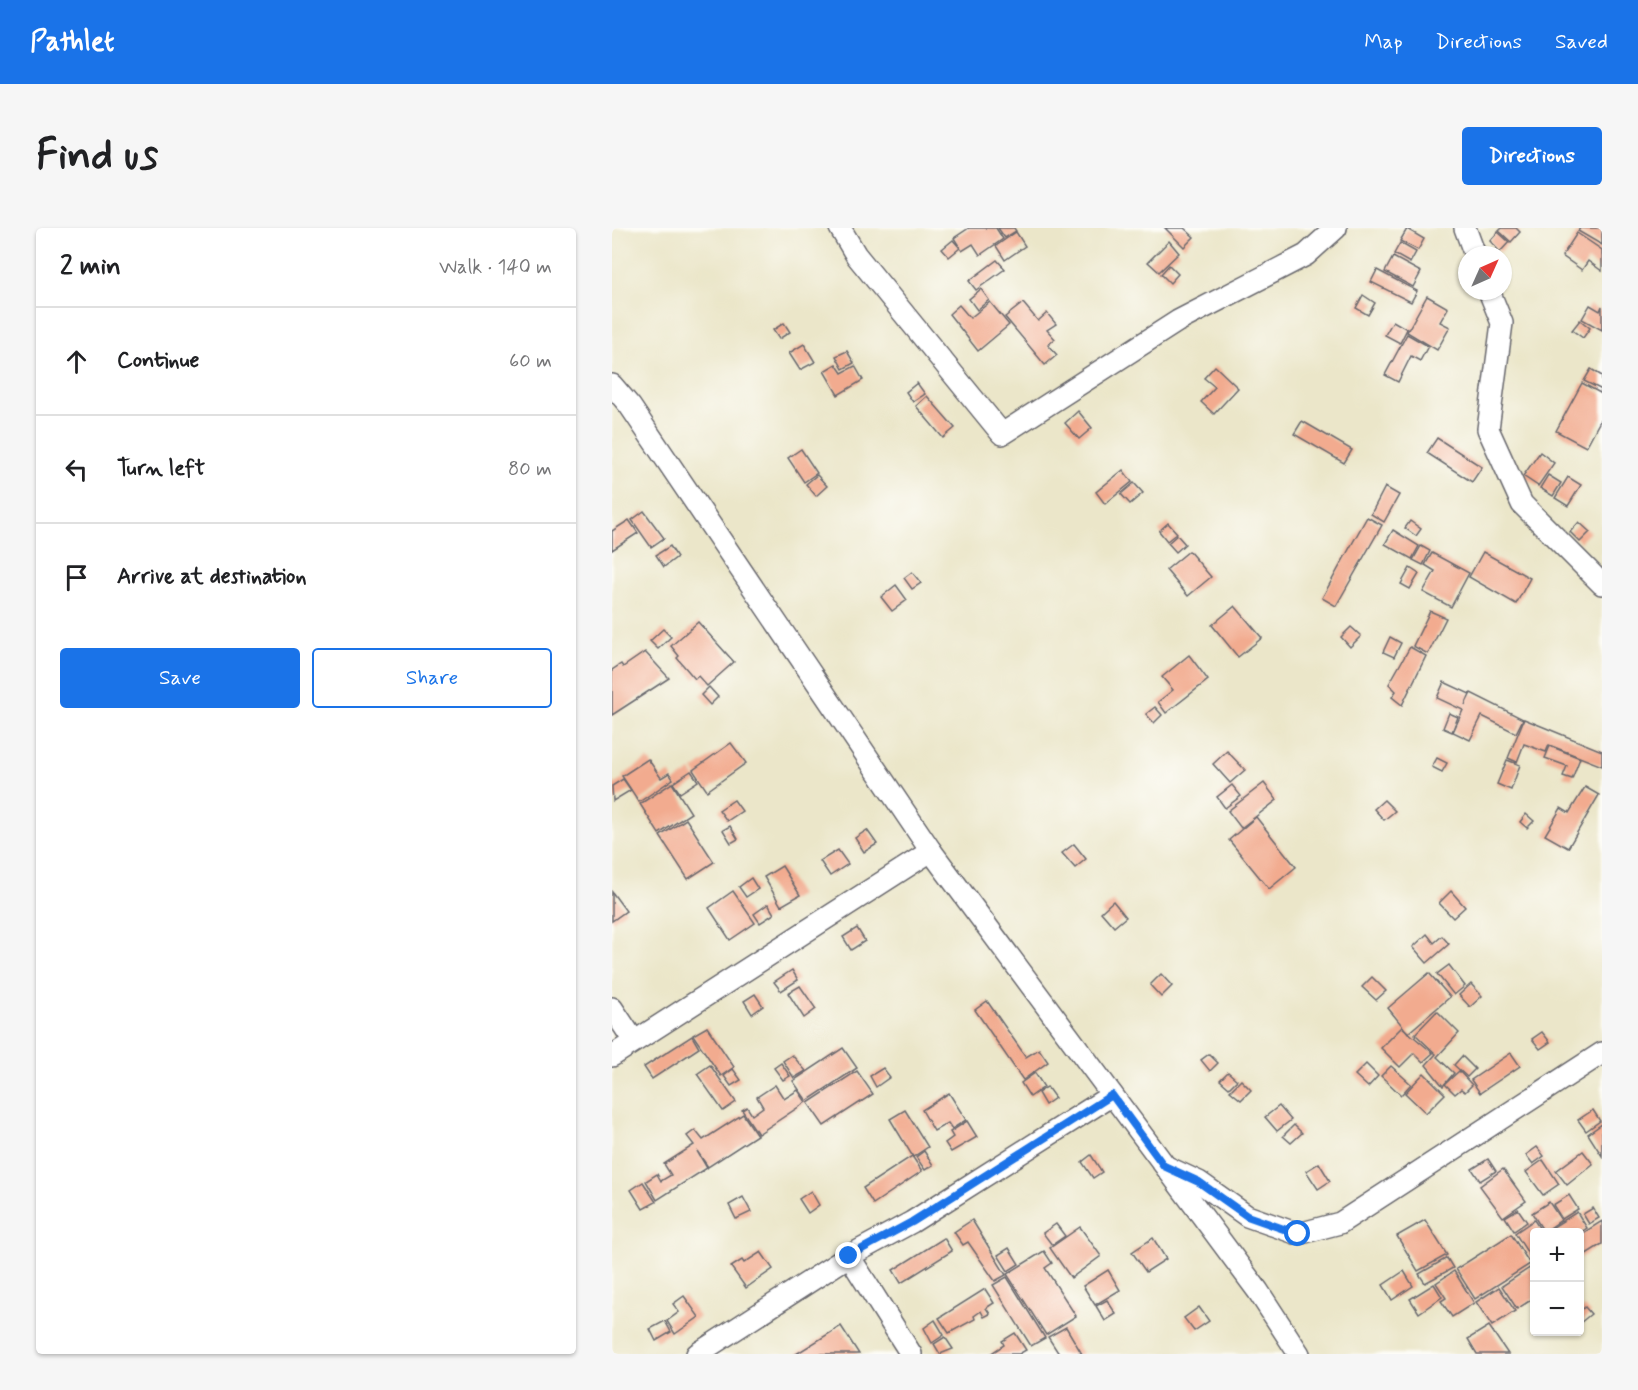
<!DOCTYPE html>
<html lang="en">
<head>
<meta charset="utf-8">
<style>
  :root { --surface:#fff; --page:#f6f6f6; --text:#202124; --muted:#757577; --line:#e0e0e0; --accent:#1a73e8 }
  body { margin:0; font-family:Mynerve,sans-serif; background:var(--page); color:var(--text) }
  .controls { position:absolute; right:18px; bottom:18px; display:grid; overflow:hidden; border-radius:6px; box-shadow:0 2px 4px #0004 }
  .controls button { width:54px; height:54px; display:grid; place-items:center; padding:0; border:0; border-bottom:2px solid var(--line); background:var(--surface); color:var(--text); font:30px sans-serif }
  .compass { position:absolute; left:846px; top:18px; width:54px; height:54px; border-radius:50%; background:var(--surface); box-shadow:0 2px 4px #0004; rotate:45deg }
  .stop { position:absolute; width:18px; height:18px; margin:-14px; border:4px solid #1a73e8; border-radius:50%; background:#fff }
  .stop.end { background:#1a73e8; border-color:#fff; box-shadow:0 2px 6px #0008 }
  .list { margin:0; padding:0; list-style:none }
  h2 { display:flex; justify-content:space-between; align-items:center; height:78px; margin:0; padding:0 24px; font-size:26px }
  h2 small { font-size:20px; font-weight:400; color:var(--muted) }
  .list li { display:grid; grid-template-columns:39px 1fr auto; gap:18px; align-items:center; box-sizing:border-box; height:108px; padding:0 24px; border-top:2px solid var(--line) }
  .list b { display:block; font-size:22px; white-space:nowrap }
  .list em { font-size:20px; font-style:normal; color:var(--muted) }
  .actions { display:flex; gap:12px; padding:18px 24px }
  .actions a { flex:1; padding:14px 0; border:2px solid var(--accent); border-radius:6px; text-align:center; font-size:21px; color:var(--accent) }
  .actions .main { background:var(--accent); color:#fff }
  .icon { flex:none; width:33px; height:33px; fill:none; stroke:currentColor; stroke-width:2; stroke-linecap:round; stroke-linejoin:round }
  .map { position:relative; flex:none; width:990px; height:1126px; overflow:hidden; border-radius:6px }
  header { display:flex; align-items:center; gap:36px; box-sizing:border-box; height:84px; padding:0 30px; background:var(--accent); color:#fff }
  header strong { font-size:28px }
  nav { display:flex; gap:33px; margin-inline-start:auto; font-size:21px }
  .intro { display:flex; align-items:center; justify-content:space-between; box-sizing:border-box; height:144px; padding:0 36px }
  h1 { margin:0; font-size:42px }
  .button { padding:15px 27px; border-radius:6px; background:var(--accent); color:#fff; font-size:21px; font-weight:700 }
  main { display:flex; gap:36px; padding:0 36px }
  aside { flex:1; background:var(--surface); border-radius:6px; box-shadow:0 2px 4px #0004 }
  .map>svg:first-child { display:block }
  .building { fill:#f2ab8f }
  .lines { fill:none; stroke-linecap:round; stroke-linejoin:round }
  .minor-casing { stroke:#68676d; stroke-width:24 }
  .minor { stroke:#fff; stroke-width:21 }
  .route { stroke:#1a73e8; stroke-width:8 }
</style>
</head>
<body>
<header>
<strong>Pathlet</strong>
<nav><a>Map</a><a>Directions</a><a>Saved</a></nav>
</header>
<div class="intro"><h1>Find us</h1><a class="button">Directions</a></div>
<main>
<aside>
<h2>2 min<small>Walk · 140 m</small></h2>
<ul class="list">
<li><svg class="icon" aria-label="ahead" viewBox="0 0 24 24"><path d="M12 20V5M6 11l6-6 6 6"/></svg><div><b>Continue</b></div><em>60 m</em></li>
<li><svg class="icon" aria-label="left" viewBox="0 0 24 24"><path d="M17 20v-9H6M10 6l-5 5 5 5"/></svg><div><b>Turn left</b></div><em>80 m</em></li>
<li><svg class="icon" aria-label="arrive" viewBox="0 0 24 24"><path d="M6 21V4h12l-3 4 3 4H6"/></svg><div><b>Arrive at destination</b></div></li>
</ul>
<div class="actions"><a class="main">Save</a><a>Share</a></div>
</aside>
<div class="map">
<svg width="990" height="1126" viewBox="0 0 990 1126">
  <rect width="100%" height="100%" fill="#fdfcf7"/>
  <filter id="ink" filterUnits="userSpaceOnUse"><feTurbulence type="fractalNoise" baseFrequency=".0167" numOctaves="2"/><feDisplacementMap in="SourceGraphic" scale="12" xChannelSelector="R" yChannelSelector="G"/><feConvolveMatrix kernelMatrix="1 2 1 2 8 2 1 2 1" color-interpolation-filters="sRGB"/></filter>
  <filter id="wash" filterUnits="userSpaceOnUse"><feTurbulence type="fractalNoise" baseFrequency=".008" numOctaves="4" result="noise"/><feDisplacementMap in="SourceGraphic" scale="24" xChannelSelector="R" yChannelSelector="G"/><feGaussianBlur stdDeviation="1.35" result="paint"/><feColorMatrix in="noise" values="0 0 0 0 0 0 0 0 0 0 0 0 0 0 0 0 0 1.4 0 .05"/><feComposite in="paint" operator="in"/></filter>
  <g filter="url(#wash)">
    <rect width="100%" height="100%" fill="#ebe6c9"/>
    <g id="blocks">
      <g class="building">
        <polygon points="357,0 384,0 391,11 368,27 361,16 350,23 342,10"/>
        <polygon points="386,0 402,0 404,3 393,10"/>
        <polygon points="553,0 572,0 582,9 572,19"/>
        <polygon points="890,0 904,0 908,4 899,14 887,3"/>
        <polygon points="968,0 990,0 990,17 966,3"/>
        <polygon points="795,1 812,11 806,22 788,13"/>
        <polygon points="404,4 413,18 393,32 384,18"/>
        <polygon points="886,4 897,14 888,24 878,13"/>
        <polygon points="965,5 990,22 990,43 976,33 970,42 950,28"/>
        <polygon points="341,12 348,20 337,29 330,21"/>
        <polygon points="557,13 567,25 547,44 536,34"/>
        <polygon points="788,15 804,24 798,35 782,26"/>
        <polygon points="781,29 809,44 801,59 773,44"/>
        <polygon points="385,32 393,41 364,62 357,53"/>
        <polygon points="557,37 566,46 558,55 549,46"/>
        <polygon points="765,42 805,63 799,74 759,54"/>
        <polygon points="369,61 377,72 365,82 357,71"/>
        <polygon points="751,67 763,75 756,87 744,80"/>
        <polygon points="815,68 836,80 828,94 838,99 825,122 795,104"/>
        <polygon points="378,74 397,97 366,123 337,86 347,77 358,90"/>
        <polygon points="411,75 426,93 435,85 444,96 435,102 443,111 436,117 445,127 433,137 393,89"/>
        <polygon points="978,77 988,83 990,78 990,102 970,91"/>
        <polygon points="968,92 978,100 971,110 960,102"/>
        <polygon points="781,93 795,101 788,115 773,107"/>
        <polygon points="172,95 178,104 167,111 161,102"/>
        <polygon points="795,106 816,118 808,133 799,128 786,154 773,147"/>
        <polygon points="192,116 203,134 188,142 177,125"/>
        <polygon points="235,123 242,135 231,141 224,128"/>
        <polygon points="224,136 230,145 243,138 251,152 226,167 212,143"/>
        <polygon points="603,138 626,160 602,186 589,174 603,159 592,150"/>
        <polygon points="979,141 990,148 990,162 972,153"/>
        <polygon points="305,155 313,166 301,174 294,164"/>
        <polygon points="970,155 990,166 990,189 974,219 944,203"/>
        <polygon points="315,168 343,200 331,210 304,178"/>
        <polygon points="466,183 480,200 467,211 453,195"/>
        <polygon points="690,193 740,222 732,235 682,206"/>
        <polygon points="825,210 870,239 860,254 815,225"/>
        <polygon points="189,221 205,245 192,254 176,230"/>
        <polygon points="928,224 942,235 926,258 911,248"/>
        <polygon points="511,242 520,254 493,276 484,264"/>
        <polygon points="205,247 215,258 204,268 194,256"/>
        <polygon points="936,247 949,255 941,268 928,260"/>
        <polygon points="956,249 969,257 956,278 943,270"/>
        <polygon points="522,255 531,265 518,276 509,266"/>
        <polygon points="773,259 787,267 772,294 759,286"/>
        <polygon points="32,283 52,310 39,319 20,292"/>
        <polygon points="755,289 770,297 724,378 710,370"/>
        <polygon points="17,292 26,305 0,322 0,303"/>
        <polygon points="798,293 809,301 804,308 793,300"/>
        <polygon points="967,294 978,304 968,314 958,304"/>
        <polygon points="556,295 565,305 555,313 547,303"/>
        <polygon points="781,302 807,318 800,331 773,316"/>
        <polygon points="565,307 573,316 564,324 556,315"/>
        <polygon points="58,318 65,329 52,339 44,327"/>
        <polygon points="809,318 818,323 811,337 801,332"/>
        <polygon points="577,323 599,349 576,368 554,342"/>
        <polygon points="871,324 918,350 904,376 857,349"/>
        <polygon points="820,325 857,345 839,379 811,364 823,343 813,337"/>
        <polygon points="798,340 807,346 798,361 789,356"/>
        <polygon points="300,344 309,355 300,361 292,350"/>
        <polygon points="284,357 295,372 280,383 269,369"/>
        <polygon points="623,378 650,410 626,429 600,397"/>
        <polygon points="818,383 834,390 816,426 801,418"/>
        <polygon points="86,394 122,434 95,458 86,448 83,451 65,430 67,428 59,418"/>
        <polygon points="739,399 749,408 738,419 729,409"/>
        <polygon points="51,401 59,409 46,421 38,413"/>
        <polygon points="778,409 789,415 782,429 771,424"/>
        <polygon points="798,419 814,428 790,477 780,469 784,463 777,456"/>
        <polygon points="33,424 57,450 0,487 0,442 9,436 11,439"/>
        <polygon points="577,427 596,452 554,485 546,474 561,462 550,449"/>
        <polygon points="832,454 858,466 853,477 859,465 911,491 904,505 870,488 858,512 841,504 851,482 825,470"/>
        <polygon points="97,459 106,469 98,477 89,467"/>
        <polygon points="543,479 550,487 542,495 534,486"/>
        <polygon points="837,485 846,489 840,504 831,500"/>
        <polygon points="912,491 990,523 990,538 937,517 934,524 912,516 905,534 896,530"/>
        <polygon points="119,515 134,535 95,563 81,542"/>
        <polygon points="938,518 968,530 960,551 951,548 955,538 933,530"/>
        <polygon points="615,523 633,542 618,555 601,536"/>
        <polygon points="825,530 835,535 830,544 820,539"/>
        <polygon points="36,531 49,550 57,545 61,551 27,574 10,548"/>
        <polygon points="895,532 908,537 899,562 885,556"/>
        <polygon points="79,543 86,553 68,565 61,555"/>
        <polygon points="11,551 19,562 1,573 0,558"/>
        <polygon points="60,555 79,585 47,606 28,576"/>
        <polygon points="652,555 665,572 629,600 616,583"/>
        <polygon points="620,557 629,568 613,580 605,569"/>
        <polygon points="973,559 987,567 956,620 933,607 949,580 957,585"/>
        <polygon points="122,572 130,583 115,593 107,582"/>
        <polygon points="772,572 783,583 772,592 762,581"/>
        <polygon points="914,586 922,593 915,600 908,594"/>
        <polygon points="644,589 684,639 657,661 617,612"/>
        <polygon points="74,591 102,634 76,651 48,608"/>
        <polygon points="118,598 126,611 119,615 111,602"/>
        <polygon points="255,602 265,616 252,624 243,610"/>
        <polygon points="462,616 474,631 463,640 450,625"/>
        <polygon points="226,622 236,636 218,648 208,633"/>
        <polygon points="170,638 188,667 169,678 152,649"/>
        <polygon points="139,650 146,661 134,669 127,659"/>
        <polygon points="121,663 143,695 118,712 97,680"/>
        <polygon points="839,663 853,679 841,690 827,675"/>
        <polygon points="0,664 14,683 0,693"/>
        <polygon points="501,673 514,689 502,699 489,684"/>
        <polygon points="156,676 162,686 148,695 142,686"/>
        <polygon points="245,700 253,713 239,722 231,709"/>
        <polygon points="815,706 822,715 830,708 837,716 815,735 801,719"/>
        <polygon points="837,737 853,758 842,767 825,746"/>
        <polygon points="180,742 186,752 169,763 162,754"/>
        <polygon points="817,745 838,769 796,805 776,780"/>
        <polygon points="549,746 560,758 549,769 538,757"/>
        <polygon points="760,749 774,763 764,772 750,759"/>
        <polygon points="859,756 870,768 858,779 847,767"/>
        <polygon points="188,758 204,781 192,790 176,765"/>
        <polygon points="143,766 151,778 140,786 132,773"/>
        <polygon points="375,773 414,829 427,821 436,834 411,852 363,782"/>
        <polygon points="825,783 847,805 825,829 842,845 831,858 814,837 824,826 803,806"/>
        <polygon points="95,799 122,839 109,848 81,807"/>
        <polygon points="790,799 821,825 811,834 802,825 788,839 769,820"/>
        <polygon points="930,804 938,814 928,821 920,811"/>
        <polygon points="80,808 87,820 40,851 32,839"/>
        <polygon points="231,820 245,840 195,873 181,853"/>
        <polygon points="899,825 908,838 868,865 859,852"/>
        <polygon points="597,826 606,835 598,843 589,832"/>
        <polygon points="180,827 194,843 182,850 171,833"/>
        <polygon points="850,828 863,841 855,849 842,837"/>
        <polygon points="169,835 178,848 171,852 162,840"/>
        <polygon points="754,836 766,848 756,859 743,847"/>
        <polygon points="98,837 124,874 111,883 85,846"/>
        <polygon points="779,838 799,856 789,867 769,848"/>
        <polygon points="271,840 278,849 264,859 258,848"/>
        <polygon points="121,841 129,852 119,858 112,848"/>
        <polygon points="245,843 261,866 212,898 196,875"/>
        <polygon points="847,843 860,857 853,864 849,861 843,866 833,856"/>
        <polygon points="616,844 625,852 617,860 608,852"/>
        <polygon points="423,845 432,859 418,869 409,855"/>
        <polygon points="812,845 833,866 814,885 793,865"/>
        <polygon points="629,852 639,862 629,872 618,863"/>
        <polygon points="163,857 172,871 186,862 194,874 146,906 130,882 135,879 140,887 151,879 145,869"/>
        <polygon points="435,859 443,870 433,877 426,865"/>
        <polygon points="337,865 354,892 340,901 336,895 322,903 310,882"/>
        <polygon points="667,878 679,892 665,903 653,889"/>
        <polygon points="293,882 316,919 301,929 278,891"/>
        <polygon points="981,882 988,893 974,903 966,892"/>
        <polygon points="131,886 145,907 96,939 85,923 95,940 45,972 34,953 45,946 49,953 59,947 52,936 82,917 75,908 83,902 91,912"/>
        <polygon points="355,893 365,909 339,924 333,915 341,909 338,904"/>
        <polygon points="990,896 990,928 976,906"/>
        <polygon points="682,897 690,905 679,915 671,908"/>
        <polygon points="925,919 932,928 921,936 914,927"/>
        <polygon points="312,923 321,937 313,942 304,929"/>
        <polygon points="971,923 981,936 955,957 944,943"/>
        <polygon points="479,927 490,944 481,950 470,934"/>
        <polygon points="300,928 310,943 261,976 251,960"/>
        <polygon points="876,931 884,943 868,953 860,941"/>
        <polygon points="931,932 947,956 931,967 914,944"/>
        <polygon points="707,935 718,953 706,961 694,943"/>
        <polygon points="891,941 914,973 891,989 868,958"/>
        <polygon points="31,954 44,974 31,981 19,962"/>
        <polygon points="199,963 207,977 196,985 187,971"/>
        <polygon points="957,967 966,981 950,991 941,977"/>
        <polygon points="131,969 139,984 124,991 117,977"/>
        <polygon points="937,974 949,992 932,1004 920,985"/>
        <polygon points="981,980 987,990 977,996 971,986"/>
        <polygon points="906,981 915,994 902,1003 893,989"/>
        <polygon points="965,984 975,1000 969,1004 933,1004"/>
        <polygon points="360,992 394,1047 383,1053 356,1014 351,1017 342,1004"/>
        <polygon points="813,992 835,1027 806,1043 785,1008"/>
        <polygon points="922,992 930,1004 922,1004 922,1035 903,1005"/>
        <polygon points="990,993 990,1016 968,1030 968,1007"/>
        <polygon points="444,996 453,1008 440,1017 431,1005"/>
        <polygon points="468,999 489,1028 459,1050 438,1020"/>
        <polygon points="899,1006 918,1036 863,1071 844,1041"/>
        <polygon points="332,1010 340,1023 289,1055 281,1042"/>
        <polygon points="541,1010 554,1031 534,1044 520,1024"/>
        <polygon points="397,1020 407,1036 396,1043 386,1027"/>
        <polygon points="432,1023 440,1035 433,1040 464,1088 434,1107 395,1046"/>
        <polygon points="149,1024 161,1041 134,1060 119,1039 130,1032 132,1035"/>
        <polygon points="835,1030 841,1040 813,1055 807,1046"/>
        <polygon points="919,1039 922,1045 922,1070 905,1081 890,1058"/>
        <polygon points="496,1042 508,1062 483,1077 471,1058"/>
        <polygon points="792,1043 801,1058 780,1072 771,1057"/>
        <polygon points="842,1043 862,1075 840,1089 829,1073 834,1070 824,1055"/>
        <polygon points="395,1049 433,1110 419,1118 381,1057"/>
        <polygon points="822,1056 830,1069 807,1085 798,1071"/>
        <polygon points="887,1059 903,1083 880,1098 864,1074"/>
        <polygon points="373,1061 382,1075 374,1080 378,1086 372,1089 369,1083 362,1088 363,1091 337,1105 327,1090"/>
        <polygon points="72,1068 87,1089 63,1106 55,1093 67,1084 61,1076"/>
        <polygon points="495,1072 504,1086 493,1093 484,1078"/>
        <polygon points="587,1079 597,1093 582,1103 572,1090"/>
        <polygon points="973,1079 979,1086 968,1095 968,1083"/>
        <polygon points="323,1092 332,1107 320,1115 312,1100"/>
        <polygon points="53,1093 59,1104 44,1113 38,1101"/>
        <polygon points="229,1098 247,1126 184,1126"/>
        <polygon points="877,1098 896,1126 865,1126 856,1111"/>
        <polygon points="454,1099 470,1126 447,1126 436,1109"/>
        <polygon points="403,1105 414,1122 407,1126 378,1126 392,1117 390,1113"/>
        <polygon points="333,1109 341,1121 328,1126 322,1116"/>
      </g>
    </g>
  </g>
  <g filter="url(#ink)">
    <use href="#blocks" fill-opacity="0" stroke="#68676d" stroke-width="1.5"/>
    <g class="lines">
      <defs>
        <g id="minor">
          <polyline points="228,0 244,27 390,206 566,93 694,27 724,0"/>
          <polyline points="853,0 863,27"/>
          <polyline points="877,63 890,95 876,201 910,276 990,356"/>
          <polyline points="0,157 18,178 319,623 646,1063 687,1126"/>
          <polyline points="0,780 22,813"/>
          <polyline points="0,828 319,623"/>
          <polyline points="555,939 587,954 635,988 686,1006 728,995 990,825"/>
          <polyline points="237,1028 299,1126"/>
          <polyline points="85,1126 237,1028 300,994 500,867"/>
        </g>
      </defs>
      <use href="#minor" class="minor-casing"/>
      <use href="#minor" class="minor"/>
    </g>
  </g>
  <g class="lines" filter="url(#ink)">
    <polyline class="route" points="237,1028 300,994 500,867 552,938 587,954 635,988 686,1006"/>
  </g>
</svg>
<div class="controls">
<button>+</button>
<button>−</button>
</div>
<svg class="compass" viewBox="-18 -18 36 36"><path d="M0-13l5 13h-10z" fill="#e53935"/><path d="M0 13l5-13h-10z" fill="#757577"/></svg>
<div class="stop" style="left:686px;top:1006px"></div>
<div class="stop end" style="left:237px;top:1028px"></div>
</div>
</main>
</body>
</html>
